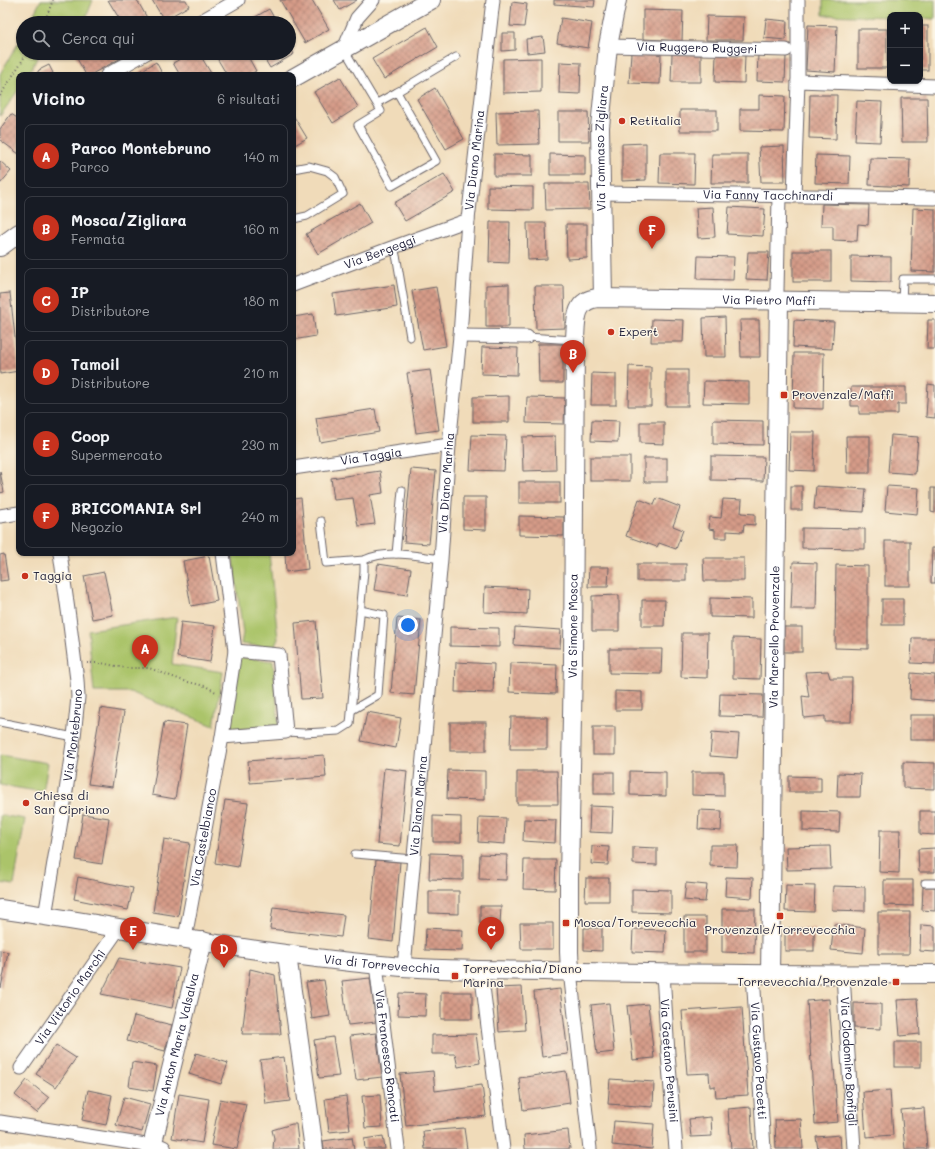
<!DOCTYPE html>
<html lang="it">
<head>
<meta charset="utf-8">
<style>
  :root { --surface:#171b24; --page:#242831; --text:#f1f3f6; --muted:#9ea1a6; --line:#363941; --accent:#c8321e }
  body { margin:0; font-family:Mali,sans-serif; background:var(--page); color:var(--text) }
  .controls { position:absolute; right:12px; top:12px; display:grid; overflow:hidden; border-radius:8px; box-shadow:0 1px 3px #0004 }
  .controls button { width:36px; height:36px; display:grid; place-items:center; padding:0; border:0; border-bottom:1px solid var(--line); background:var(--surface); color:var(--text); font:20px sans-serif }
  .you { position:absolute; left:408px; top:625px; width:14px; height:14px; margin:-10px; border:3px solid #fff; border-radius:50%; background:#1a73e8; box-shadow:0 0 0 6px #1a73e833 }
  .badge { display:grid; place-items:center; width:26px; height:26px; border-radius:50%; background:var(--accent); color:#fff; font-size:13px; font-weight:700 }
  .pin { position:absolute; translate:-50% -33px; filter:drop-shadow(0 1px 2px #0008) }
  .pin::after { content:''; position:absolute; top:21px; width:14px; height:12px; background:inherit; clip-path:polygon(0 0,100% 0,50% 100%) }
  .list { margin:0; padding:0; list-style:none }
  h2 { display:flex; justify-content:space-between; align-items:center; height:52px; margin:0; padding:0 16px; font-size:17px }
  h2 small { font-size:13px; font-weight:400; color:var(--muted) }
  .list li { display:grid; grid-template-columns:26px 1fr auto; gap:12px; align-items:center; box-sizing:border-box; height:64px; margin:0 8px 8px; padding:0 8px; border:1px solid var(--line); border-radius:8px }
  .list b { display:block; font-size:15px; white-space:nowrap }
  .list p { margin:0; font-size:13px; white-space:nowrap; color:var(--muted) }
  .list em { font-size:13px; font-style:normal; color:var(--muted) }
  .icon { flex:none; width:22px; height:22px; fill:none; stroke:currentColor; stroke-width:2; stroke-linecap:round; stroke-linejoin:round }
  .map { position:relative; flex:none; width:935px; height:1149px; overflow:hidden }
  .search { position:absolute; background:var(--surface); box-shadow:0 1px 3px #0004; left:16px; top:16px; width:280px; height:44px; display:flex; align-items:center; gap:10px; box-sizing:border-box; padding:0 14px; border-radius:22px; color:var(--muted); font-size:15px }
  .panel { position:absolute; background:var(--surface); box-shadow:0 1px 3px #0004; left:16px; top:72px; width:280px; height:484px; border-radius:8px }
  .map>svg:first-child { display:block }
  .green { fill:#abc46a; stroke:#667352 }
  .building { fill:url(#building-cross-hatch) }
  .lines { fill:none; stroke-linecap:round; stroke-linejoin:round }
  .lane-casing { stroke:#6a6367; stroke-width:9 }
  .street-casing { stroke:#6a6367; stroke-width:15 }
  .secondary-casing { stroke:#6a6367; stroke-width:20 }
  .path { stroke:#6a6367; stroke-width:2; stroke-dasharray:1 3; stroke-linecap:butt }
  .lane { stroke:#fff; stroke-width:7 }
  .street { stroke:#fff; stroke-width:13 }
  .secondary { stroke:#fff; stroke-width:18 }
  .poi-dot { fill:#c8321e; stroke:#fcf5e5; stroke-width:1.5 }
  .labels { text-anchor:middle; stroke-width:3; stroke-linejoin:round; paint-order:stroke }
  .street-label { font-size:12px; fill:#22223b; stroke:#fcf5e5 }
  .poi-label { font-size:12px; fill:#22223b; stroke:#fcf5e5; text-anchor:start }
</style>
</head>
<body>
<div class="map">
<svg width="935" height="1149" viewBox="0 0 935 1149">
  <defs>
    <pattern id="building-cross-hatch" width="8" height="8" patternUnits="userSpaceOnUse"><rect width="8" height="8" fill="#d59b88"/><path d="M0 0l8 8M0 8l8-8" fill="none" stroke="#ac7e70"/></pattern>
  </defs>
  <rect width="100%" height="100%" fill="#fcf5e5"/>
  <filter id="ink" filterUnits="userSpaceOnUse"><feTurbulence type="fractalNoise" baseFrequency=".025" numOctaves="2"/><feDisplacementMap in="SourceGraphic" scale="8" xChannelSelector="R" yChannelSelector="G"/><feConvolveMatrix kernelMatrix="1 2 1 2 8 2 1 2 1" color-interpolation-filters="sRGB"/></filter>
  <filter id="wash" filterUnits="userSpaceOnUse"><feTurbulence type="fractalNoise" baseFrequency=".012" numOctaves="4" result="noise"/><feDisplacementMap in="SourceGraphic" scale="16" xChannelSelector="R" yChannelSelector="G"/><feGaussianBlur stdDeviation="0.9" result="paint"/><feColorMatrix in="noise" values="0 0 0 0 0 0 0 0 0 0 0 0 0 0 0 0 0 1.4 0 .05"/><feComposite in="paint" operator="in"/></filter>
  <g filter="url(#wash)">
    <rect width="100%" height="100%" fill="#f0dbb9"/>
    <g class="green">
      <polygon points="41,0 93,0 84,23 29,23"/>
      <polygon points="823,0 935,0 935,19 920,18 920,15 890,15 890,17 823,15"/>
      <polygon points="23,35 23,53 40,53 28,75 19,75 19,89 0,116 0,74"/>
      <polygon points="232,553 269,553 278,639 274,648 241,644 243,633"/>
      <polygon points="177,617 172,664 223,672 214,726 130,692 94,692 88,630"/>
      <polygon points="240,657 273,661 279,727 230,730"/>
      <polygon points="0,755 48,763 43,792 0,785"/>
      <polygon points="0,815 25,819 14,885 0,883"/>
    </g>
    <g id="blocks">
      <g class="building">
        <polygon points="108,0 137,0 150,23 122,23"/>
        <polygon points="152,0 186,0 189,6 164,20"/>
        <polygon points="280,0 312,0 329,29 305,43"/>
        <polygon points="334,0 357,0 340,10"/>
        <polygon points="554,0 595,0 594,7 554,4"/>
        <polygon points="512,2 527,4 524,27 510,26"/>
        <polygon points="269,9 277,23 245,23"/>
        <polygon points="643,10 683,11 682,41 643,39"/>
        <polygon points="707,16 744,17 743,40 706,40"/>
        <polygon points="561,18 592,23 588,48 557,43"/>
        <polygon points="766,19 787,21 786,40 764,38"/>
        <polygon points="808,25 837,26 835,72 806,70"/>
        <rect x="920" y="26" width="8" height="44"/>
        <polygon points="427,27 438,47 384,79 372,59"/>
        <rect x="858" y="29" width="29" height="39"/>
        <polygon points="502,33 515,33 515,50 502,51"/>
        <polygon points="543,37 545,51 527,53 526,39"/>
        <polygon points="289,45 294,54 270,68 261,53 289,53"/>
        <polygon points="74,53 121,53 123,57 90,75 86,75"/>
        <polygon points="191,53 199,53 212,75 180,75 173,63"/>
        <polygon points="214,53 246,53 256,71 249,75 227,75"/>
        <polygon points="631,53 661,54 660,84 629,83"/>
        <polygon points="672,54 701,55 701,82 671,82"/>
        <polygon points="716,54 745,55 744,83 715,82"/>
        <polygon points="758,54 786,56 785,82 757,81"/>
        <polygon points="541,58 541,92 503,93 503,59"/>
        <polygon points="156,62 163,75 134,75"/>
        <polygon points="560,62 581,63 580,94 559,93"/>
        <polygon points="49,65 53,73 49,75 36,75 39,70"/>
        <polygon points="340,77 358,107 333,123 314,92"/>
        <polygon points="435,88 464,139 446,149 417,99"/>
        <polygon points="759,95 785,96 784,132 740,131 740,109 759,109"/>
        <polygon points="810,95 837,95 836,139 809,138"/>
        <polygon points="901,98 927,98 928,142 902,142"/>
        <polygon points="857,101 882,102 880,142 855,141"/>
        <rect x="680" y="110" width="37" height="21"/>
        <polygon points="538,111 539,144 497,145 496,112"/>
        <polygon points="558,112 588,112 589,141 558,141"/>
        <polygon points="11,114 19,119 19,154 0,140 0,129"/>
        <polygon points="293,115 307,138 293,146"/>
        <polygon points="646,143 646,180 622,181 622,144"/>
        <polygon points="784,146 785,182 761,182 759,147"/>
        <polygon points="660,153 695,153 694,184 659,183"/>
        <polygon points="494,154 532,155 532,176 494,176"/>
        <polygon points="550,154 585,155 585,175 550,175"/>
        <polygon points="712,154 748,154 748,183 711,183"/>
        <polygon points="816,155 850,156 849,184 815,183"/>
        <polygon points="870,158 910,159 909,187 869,185"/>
        <polygon points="0,161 11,171 0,184"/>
        <polygon points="444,174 455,192 405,221 394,203"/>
        <polygon points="545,184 589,184 590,209 546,210"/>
        <polygon points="488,186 533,187 533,210 488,209"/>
        <polygon points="360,203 371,223 318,254 306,234"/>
        <polygon points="822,204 869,205 868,225 858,224 857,241 833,240 833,226 821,226"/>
        <polygon points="713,207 715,237 698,238 696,208"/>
        <polygon points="729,207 765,209 763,236 727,234"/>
        <polygon points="913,208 935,209 935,272 911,271"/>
        <polygon points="490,222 510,222 509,263 489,262"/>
        <polygon points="527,223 546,223 547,259 528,260"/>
        <polygon points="566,224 587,224 587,258 567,259"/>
        <rect x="793" y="251" width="38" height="31"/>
        <polygon points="748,252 769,252 767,280 746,279"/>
        <polygon points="698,256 734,257 733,280 697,279"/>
        <polygon points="851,256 891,257 891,282 851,281"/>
        <polygon points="509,284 509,327 486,327 486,285"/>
        <polygon points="394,285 397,307 336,316 333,294"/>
        <polygon points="535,286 564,286 565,328 536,329"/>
        <polygon points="436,287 446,346 423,350 412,291"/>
        <polygon points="10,293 19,371 0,374 0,294"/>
        <polygon points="313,314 316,336 293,340 293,317"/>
        <polygon points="725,317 726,357 704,357 703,318"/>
        <polygon points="652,319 684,320 683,342 651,342"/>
        <polygon points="740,320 759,320 760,357 741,357"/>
        <polygon points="794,320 834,322 832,349 793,347"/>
        <polygon points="928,320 935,320 935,349 927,349"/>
        <polygon points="538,344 563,344 563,383 539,383"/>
        <polygon points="482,347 518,348 517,375 481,374"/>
        <polygon points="794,353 824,353 823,409 793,408"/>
        <polygon points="629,366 651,367 651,406 628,406"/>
        <polygon points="430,370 439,430 416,433 407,373"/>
        <rect x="666" y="370" width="22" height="36"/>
        <polygon points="592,373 616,374 616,405 591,405"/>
        <polygon points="704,381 749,382 749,404 703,403"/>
        <polygon points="928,384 935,385 935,418 926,417"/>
        <polygon points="851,387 906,387 906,404 898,404 898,414 859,414 859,406 851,406"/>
        <polygon points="509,396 509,422 473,422 473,397"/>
        <polygon points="527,397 565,398 564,424 526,423"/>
        <polygon points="375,409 379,432 320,442 316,418"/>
        <polygon points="592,420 619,421 618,442 591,441"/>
        <polygon points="713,420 763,421 763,445 713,444"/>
        <polygon points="640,422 664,422 664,444 640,443"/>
        <polygon points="790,432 815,432 814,471 789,470"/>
        <polygon points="472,435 506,436 504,471 470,470"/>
        <polygon points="891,435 918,437 915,474 888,472"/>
        <polygon points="555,436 556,470 523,471 522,437"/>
        <polygon points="846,436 870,436 870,473 847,473"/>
        <polygon points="711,456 764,457 763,481 711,480"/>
        <rect x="590" y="457" width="40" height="24"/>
        <rect x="644" y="458" width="23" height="24"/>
        <polygon points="411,469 436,471 429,544 404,542"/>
        <polygon points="0,471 4,492 0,493"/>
        <polygon points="380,471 383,493 370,495 375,524 358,526 353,498 334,500 331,478"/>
        <rect x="519" y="482" width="41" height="21"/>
        <rect x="791" y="486" width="11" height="24"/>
        <polygon points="816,486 866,489 864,512 814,509"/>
        <polygon points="887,486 919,488 917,514 885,511"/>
        <polygon points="931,488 935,488 935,513 931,512"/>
        <polygon points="463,497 486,497 486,530 463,529"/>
        <polygon points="301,498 308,569 286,572 285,553 293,553 293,499"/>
        <polygon points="657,498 680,507 673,526 683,530 676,549 659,543 657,547 626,536 639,499 654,505"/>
        <polygon points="723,499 742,500 741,513 755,514 755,525 744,524 743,532 727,531 727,538 715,538 715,530 709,529 710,517 721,518"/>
        <polygon points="519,516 564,517 564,536 519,535"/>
        <polygon points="802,528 865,529 865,549 802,548"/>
        <rect x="885" y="541" width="25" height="45"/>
        <polygon points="932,548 935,548 935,583 931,583"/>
        <polygon points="4,554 8,580 0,581 0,555"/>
        <polygon points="209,556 217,601 191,606 183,561"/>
        <polygon points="703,558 744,558 744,581 704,581"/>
        <polygon points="793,562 817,563 816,609 791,609"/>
        <polygon points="378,564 411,569 407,595 374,590"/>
        <rect x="637" y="564" width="49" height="17"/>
        <polygon points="836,565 868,566 868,649 835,648"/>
        <polygon points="589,567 609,567 608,587 588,587"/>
        <polygon points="104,572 113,615 92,619 84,576"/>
        <polygon points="485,587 528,589 527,614 484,612"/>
        <polygon points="619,595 619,631 592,631 592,596"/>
        <polygon points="710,598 752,599 752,618 710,617"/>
        <rect x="882" y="599" width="21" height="26"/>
        <polygon points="642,600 665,600 664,626 642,626"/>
        <polygon points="397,618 421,620 414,695 391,693"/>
        <polygon points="316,621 323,698 301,699 295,623"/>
        <polygon points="181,622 215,626 210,662 177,657"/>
        <polygon points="450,627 499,628 499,647 450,646"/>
        <polygon points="515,627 561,630 560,648 514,645"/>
        <rect x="784" y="627" width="18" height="25"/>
        <polygon points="682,633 708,633 707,678 681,677"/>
        <polygon points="733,638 761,639 760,679 733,678"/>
        <polygon points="912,638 935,638 935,664 911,663"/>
        <polygon points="609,649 662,649 661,674 609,673"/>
        <polygon points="456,662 494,664 493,693 455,692"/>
        <polygon points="510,663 557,665 556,694 509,692"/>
        <polygon points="828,671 830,678 852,678 851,722 825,722 825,716 804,718 802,696 809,697 805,672"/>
        <polygon points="911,673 935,675 935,701 910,699"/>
        <polygon points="615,691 642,692 642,710 615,710"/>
        <polygon points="720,694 763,695 762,717 719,716"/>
        <polygon points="101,708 124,712 112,787 88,784"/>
        <polygon points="367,712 401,718 396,748 361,741"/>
        <rect x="910" y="715" width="25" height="25"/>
        <polygon points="511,717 547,717 547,749 510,749"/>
        <polygon points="164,722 187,725 175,799 152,795"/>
        <rect x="450" y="722" width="36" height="29"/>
        <rect x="593" y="727" width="22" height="28"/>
        <polygon points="712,732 739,734 737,758 710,756"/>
        <polygon points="324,755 326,777 250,783 248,761"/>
        <polygon points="903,762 935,763 935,789 903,788"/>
        <polygon points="384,768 407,771 400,846 377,844"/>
        <polygon points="448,770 485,771 485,800 447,799"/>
        <polygon points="517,771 557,771 558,804 517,804"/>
        <polygon points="630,771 666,772 666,796 630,795"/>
        <rect x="594" y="772" width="20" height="22"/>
        <polygon points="692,772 724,772 724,796 692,795"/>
        <polygon points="838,773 861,774 860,797 837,797"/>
        <polygon points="789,776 821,777 821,792 789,792"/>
        <polygon points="225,800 248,803 238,867 215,863"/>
        <polygon points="590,806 613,807 612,833 589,832"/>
        <polygon points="699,810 722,811 721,831 698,829"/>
        <polygon points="803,811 840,812 839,832 803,831"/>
        <polygon points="920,811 935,811 935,835 920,834"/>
        <polygon points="83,814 109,818 102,864 76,860"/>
        <polygon points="433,816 461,817 461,842 433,842"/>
        <polygon points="479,817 506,818 505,844 478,842"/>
        <polygon points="524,819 556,820 555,843 523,841"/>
        <polygon points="880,830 900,830 899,873 879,872"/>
        <polygon points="164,839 190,843 178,916 153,912"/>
        <polygon points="710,845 738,845 737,867 710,866"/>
        <polygon points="592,846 609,847 608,865 591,864"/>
        <polygon points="830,846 831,869 787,870 786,847"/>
        <polygon points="633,847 657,848 657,865 633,864"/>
        <polygon points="935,848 935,872 919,872 918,849"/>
        <polygon points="430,853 463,854 463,880 429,879"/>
        <polygon points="480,854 507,855 506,880 479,879"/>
        <polygon points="376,860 400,862 393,942 369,939"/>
        <polygon points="524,860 556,860 555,890 523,889"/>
        <polygon points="78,877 133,888 128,910 74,899"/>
        <polygon points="726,877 753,878 752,898 725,896"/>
        <polygon points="586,878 609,878 609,901 585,901"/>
        <polygon points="884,880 913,880 913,906 884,905"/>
        <polygon points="686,883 707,885 705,902 684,900"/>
        <polygon points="786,885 815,886 814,912 785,911"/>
        <polygon points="833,886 865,887 865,911 832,910"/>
        <polygon points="923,887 935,887 935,911 922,910"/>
        <polygon points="632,889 671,890 671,913 632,912"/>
        <polygon points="429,891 459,891 459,914 429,913"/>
        <polygon points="480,906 501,906 500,925 480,924"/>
        <polygon points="273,907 344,915 341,937 270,929"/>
        <polygon points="722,909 755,909 754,953 722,952"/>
        <polygon points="878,912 910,912 909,954 878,954"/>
        <rect x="684" y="917" width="22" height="35"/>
        <polygon points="520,923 553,923 553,949 521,949"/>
        <polygon points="834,924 865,928 863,953 831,950"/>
        <polygon points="921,925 935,926 935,952 920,951"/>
        <polygon points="426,928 463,930 462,951 425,950"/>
        <polygon points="584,928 602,928 602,951 584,950"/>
        <rect x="785" y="928" width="29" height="23"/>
        <polygon points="633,929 666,930 665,953 632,952"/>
        <polygon points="0,950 8,952 1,988 0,988"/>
        <polygon points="119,958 180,968 172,1008 101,994"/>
        <polygon points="250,969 275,975 281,1034 242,1034"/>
        <polygon points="370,978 376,1022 348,1025 342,981"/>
        <polygon points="324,980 330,1016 312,1019 306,982"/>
        <polygon points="522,987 525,1030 499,1032 496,988"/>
        <polygon points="560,989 568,1054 542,1057 534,992"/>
        <rect x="441" y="992" width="31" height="27"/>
        <polygon points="399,993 426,994 425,1016 398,1015"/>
        <polygon points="829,999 838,1122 815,1124 807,1001"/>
        <polygon points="917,999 920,1034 900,1036 897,1000"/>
        <polygon points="609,1003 614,1052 597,1054 591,1005"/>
        <polygon points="854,1003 881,1004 881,1029 854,1028"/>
        <polygon points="648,1004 654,1058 633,1060 627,1006"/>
        <polygon points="742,1007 748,1095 716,1097 715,1086 710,1087 709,1073 687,1074 682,1011"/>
        <polygon points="134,1016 172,1025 165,1051 127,1041"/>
        <polygon points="376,1033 382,1077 356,1080 350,1036"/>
        <polygon points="476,1034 480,1063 458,1067 455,1054 432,1054 432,1035"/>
        <polygon points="333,1037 339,1076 319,1078 314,1040"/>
        <rect x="895" y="1042" width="26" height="25"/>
        <polygon points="56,1045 76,1058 56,1087 36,1074"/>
        <polygon points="196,1053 228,1063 221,1084 189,1074"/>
        <polygon points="284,1057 290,1101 266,1104 260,1060"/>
        <polygon points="132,1062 157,1066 153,1091 129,1087"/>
        <polygon points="433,1071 435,1091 482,1085 486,1116 406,1126 400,1074"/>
        <polygon points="566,1071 570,1103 523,1110 519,1078"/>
        <polygon points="610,1079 654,1082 653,1107 608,1104"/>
        <polygon points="27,1080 49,1098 37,1113 15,1095"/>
        <polygon points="88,1090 112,1095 106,1125 82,1120"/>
        <polygon points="890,1090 893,1135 866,1137 863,1092"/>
        <polygon points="179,1094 209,1099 202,1143 172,1138"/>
        <polygon points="380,1095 382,1127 365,1128 362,1096"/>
        <polygon points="346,1096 350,1130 329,1132 325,1099"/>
        <polygon points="124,1097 150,1104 142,1132 116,1125"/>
        <polygon points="220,1099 246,1104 237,1149 211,1145"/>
        <polygon points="751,1107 753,1149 731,1149 728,1109"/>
        <polygon points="924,1108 927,1149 905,1149 901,1110"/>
        <polygon points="711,1117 712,1136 691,1137 689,1119"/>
        <polygon points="801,1119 803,1149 776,1149 775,1120"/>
        <polygon points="614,1121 654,1124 652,1149 612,1145"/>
        <polygon points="292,1124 296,1124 299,1149 273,1149 274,1138 272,1130"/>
        <polygon points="464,1128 467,1149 425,1149 423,1131"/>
        <polygon points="568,1130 570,1149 525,1149 524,1135"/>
        <polygon points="840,1135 841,1149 818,1149 816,1137"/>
        <polygon points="383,1136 385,1149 365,1149 364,1139"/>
        <polygon points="352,1137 354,1149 324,1149 323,1141"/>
      </g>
    </g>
  </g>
  <g filter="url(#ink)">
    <use href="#blocks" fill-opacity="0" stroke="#6a6367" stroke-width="1"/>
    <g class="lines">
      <defs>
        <g id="lane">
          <polyline points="344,49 381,111 358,125 392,186 436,161 397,92 377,103"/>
          <polyline points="397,92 456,57"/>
          <polyline points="293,169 309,166 327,171 335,177 343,194 307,216 293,219"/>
          <polyline points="394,247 397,260 410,337"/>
          <polyline points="902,302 903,279 935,279"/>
          <polyline points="527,337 575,340"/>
          <polyline points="321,521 326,563 364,560"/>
          <polyline points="396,554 402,490"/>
          <polyline points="352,710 378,695 384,615 360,610"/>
          <polyline points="0,722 74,737"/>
          <path d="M286,732L304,733L339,731L350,724L364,571V560C388,549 416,556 441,559"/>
          <polyline points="355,854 413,859"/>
          <polyline points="925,883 935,883"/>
        </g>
        <g id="street">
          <polyline points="198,23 238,0"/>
          <path id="s1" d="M608,46L786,50"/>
          <polyline points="344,49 357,18 373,0"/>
          <polyline points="107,75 146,53"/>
          <polyline points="798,81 935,86"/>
          <path id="s2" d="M601,193L935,198"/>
          <polyline points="794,196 798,81 798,0"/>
          <path id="s3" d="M293,285L394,247L468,220"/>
          <polyline points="777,291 779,196"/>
          <polyline points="460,336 527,337"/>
          <path id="s4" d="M293,468L449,445"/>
          <polyline points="0,516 19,513"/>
          <polyline points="222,737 286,732 279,655 235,651"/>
          <path id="s5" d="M45,916L66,791L74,737L78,697L77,680L69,617L60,553"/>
          <path id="s6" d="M185,938L222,737L235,651L223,553"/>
          <path id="s7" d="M376,964L398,1149"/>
          <path id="s8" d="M404,967L441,559L449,445L460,336L468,220L493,0"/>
          <polyline points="481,970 503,1149"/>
          <polyline points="570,971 590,1149"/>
          <path id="s9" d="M663,973L668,1054L676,1149"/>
          <path id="s10" d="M753,974L764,1149"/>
          <path id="s11" d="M843,975L854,1149"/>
          <path id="s12" d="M21,1068L119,928"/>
          <polyline points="0,1122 152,1146 152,1149"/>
        </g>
        <g id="secondary">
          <polyline points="293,78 431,0"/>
          <polyline points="0,247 19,233"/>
          <path id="s13" d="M603,298L600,127L608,46L617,0"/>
          <path id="s14" d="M0,909C134,929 267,956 402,967C461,971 521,970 581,972C699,974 817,975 935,974"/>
          <polyline points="287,955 314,1149"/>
          <path id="s15" d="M570,971L569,952V879L573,661L575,340C576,321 574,300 598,298L935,303"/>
          <path id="s16" d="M770,974L779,300"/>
          <path id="s17" d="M162,1149L152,1146L203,941"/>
        </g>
      </defs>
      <use href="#lane" class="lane-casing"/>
      <use href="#street" class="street-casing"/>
      <use href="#secondary" class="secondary-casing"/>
      <g class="path">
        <polyline points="44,23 53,0"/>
        <polyline points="0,96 27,53"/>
        <polyline points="87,663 101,663 126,668 149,668 184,681 205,686 216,692"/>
      </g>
      <use href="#lane" class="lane"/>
      <use href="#street" class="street"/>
      <use href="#secondary" class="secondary"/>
    </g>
  </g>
  <g class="poi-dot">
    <circle cx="622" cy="121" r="4"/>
    <circle cx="611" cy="332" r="4"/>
    <rect x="780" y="391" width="8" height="8" rx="2"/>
    <circle cx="25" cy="576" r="4"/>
    <circle cx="26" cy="803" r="4"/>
    <rect x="776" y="912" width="8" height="8" rx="2"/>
    <rect x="562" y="919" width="8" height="8" rx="2"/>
    <rect x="451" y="972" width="8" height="8" rx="2"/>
    <rect x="892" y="978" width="8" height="8" rx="2"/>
  </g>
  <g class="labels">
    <g class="street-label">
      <text dy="4" stroke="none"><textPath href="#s1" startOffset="89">Via Ruggero Ruggeri</textPath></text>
      <text dy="4" stroke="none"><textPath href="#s13" startOffset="150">Via Tommaso Zigliara</textPath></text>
      <text dy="4" stroke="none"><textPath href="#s8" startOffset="810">Via Diano Marina</textPath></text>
      <text dy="4" stroke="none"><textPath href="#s2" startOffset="167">Via Fanny Tacchinardi</textPath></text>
      <text dy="4" stroke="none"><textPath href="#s3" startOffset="93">Via Bergeggi</textPath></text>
      <text dy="4" stroke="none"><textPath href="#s15" startOffset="856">Via Pietro Maffi</textPath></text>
      <text dy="4" stroke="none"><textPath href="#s4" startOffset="79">Via Taggia</textPath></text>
      <text dy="4" stroke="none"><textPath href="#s8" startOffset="486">Via Diano Marina</textPath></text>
      <text dy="4" stroke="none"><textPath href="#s15" startOffset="345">Via Simone Mosca</textPath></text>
      <text dy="4" stroke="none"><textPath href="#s16" startOffset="337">Via Marcello Provenzale</textPath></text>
      <text dy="4" stroke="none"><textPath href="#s5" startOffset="183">Via Montebruno</textPath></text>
      <text dy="4" stroke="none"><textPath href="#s8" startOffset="162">Via Diano Marina</textPath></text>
      <text dy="4" stroke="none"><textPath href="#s6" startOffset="102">Via Castelbianco</textPath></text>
      <text dy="4" stroke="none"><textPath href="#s14" startOffset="386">Via di Torrevecchia</textPath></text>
      <text dy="4" stroke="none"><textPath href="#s12" startOffset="86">Via Vittorio Marchi</textPath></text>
      <text dy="4" stroke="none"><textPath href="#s17" startOffset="115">Via Anton Maria Valsalva</textPath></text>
      <text dy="4" stroke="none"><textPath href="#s7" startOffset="93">Via Francesco Roncati</textPath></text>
      <text dy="4" stroke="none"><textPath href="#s9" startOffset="88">Via Gaetano Perusini</textPath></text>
      <text dy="4" stroke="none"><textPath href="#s10" startOffset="87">Via Gustavo Pacetti</textPath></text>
      <text dy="4" stroke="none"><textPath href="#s11" startOffset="87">Via Clodomiro Bonfigli</textPath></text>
    </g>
    <g class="poi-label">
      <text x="630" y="125">Retitalia</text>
      <text x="619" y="336">Expert</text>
      <text x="792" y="399">Provenzale/Maffi</text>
      <text x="33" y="580">Taggia</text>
      <text x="34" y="800">Chiesa di<tspan x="34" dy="14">San Cipriano</tspan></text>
      <text x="574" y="927">Mosca/Torrevecchia</text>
      <text x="780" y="934" text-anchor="middle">Provenzale/Torrevecchia</text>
      <text x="463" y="973">Torrevecchia/Diano<tspan x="463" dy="14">Marina</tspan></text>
      <text x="888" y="986" text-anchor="end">Torrevecchia/Provenzale</text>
    </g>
  </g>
</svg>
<div class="controls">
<button>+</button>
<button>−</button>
</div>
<div class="you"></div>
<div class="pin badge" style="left:145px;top:668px">A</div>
<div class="pin badge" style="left:573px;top:373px">B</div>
<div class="pin badge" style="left:491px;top:950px">C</div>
<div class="pin badge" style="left:224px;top:968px">D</div>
<div class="pin badge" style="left:133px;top:950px">E</div>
<div class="pin badge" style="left:652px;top:249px">F</div>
<div class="search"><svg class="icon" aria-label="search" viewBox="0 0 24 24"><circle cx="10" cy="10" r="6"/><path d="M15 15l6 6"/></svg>Cerca qui</div>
<section class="panel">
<h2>Vicino<small>6 risultati</small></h2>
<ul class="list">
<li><span class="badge">A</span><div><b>Parco Montebruno</b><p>Parco</p></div><em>140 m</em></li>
<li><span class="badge">B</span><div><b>Mosca/Zigliara</b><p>Fermata</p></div><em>160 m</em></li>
<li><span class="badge">C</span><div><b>IP</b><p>Distributore</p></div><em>180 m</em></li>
<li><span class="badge">D</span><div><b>Tamoil</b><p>Distributore</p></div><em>210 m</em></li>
<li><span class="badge">E</span><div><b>Coop</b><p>Supermercato</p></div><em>230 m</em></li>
<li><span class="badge">F</span><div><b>BRICOMANIA Srl</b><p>Negozio</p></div><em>240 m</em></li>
</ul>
</section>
</div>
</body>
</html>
